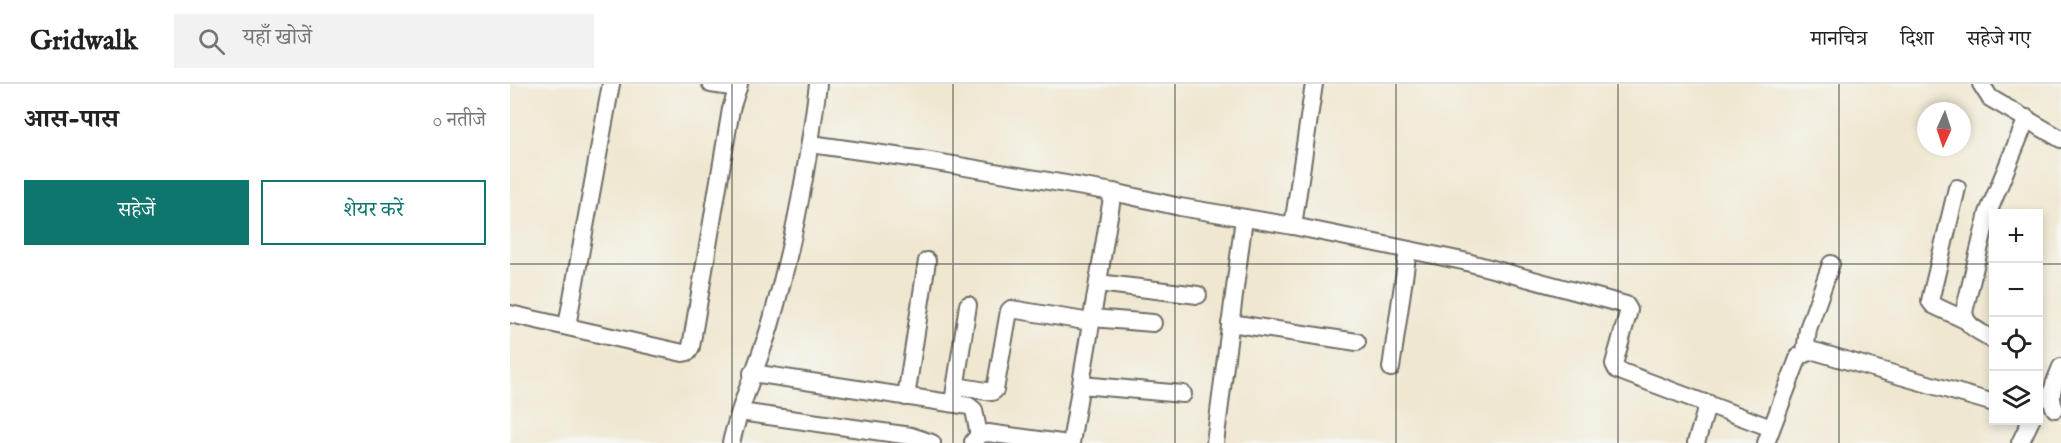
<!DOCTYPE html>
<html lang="hi">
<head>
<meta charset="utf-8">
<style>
  :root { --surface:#fff; --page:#f2f2f2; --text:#222; --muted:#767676; --line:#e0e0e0; --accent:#0f766e }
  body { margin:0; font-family:"IM FELL English","Noto Serif Devanagari",serif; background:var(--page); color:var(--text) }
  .controls { position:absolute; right:18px; bottom:18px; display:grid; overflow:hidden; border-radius:0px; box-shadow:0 3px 9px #0003 }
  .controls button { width:54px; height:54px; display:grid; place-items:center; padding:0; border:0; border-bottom:2px solid var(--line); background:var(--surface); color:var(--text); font:30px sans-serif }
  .compass { position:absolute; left:1407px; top:18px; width:54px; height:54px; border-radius:50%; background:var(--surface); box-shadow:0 3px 9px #0003; rotate:183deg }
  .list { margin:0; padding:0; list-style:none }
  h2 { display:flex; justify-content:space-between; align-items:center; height:78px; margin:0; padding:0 24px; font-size:26px }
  h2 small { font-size:20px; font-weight:400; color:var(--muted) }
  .actions { display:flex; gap:12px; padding:18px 24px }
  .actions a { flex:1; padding:14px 0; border:2px solid var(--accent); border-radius:0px; text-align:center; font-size:21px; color:var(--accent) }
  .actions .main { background:var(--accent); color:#fff }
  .icon { flex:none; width:33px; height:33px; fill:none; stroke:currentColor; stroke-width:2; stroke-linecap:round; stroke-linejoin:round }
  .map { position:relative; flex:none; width:1551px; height:359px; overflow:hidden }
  header { display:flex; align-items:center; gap:36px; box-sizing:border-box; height:84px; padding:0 30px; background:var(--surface); border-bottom:2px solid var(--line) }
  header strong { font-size:28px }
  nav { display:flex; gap:33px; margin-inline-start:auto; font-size:21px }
  .search { width:420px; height:54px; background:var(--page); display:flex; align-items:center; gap:15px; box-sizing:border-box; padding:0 21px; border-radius:0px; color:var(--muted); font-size:22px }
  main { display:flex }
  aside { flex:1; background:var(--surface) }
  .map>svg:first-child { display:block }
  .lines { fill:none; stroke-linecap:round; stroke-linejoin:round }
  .minor-casing { stroke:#706d65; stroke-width:20 }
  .minor { stroke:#fff; stroke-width:16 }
  .grid { fill:none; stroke:#2b2b2b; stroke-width:1.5; stroke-opacity:0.55 }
</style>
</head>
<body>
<header>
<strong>Gridwalk</strong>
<div class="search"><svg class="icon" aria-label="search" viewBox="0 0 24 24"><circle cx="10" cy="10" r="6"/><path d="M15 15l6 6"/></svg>यहाँ खोजें</div>
<nav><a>मानचित्र</a><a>दिशा</a><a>सहेजे गए</a></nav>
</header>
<main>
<aside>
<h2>आस-पास<small>0 नतीजे</small></h2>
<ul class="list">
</ul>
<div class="actions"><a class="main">सहेजें</a><a>शेयर करें</a></div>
</aside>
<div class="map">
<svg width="1551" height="359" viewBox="0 0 1551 359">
  <rect width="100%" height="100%" fill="#f6f6f2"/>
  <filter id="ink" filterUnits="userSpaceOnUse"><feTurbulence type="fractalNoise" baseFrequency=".0167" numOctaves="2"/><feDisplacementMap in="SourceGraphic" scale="12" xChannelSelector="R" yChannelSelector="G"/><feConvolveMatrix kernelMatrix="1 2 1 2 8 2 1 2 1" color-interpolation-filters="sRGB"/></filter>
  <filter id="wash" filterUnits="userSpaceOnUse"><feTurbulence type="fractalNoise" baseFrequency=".008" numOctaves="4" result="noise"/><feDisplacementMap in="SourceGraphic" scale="24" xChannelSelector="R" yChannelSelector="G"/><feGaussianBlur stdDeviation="1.35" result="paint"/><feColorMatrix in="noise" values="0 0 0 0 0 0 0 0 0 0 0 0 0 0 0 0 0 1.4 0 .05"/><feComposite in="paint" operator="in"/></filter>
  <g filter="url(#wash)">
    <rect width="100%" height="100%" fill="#efe7d0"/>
  </g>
  <g filter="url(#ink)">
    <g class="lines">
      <defs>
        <g id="minor">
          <polyline points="201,0 228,4"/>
          <polyline points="1471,0 1480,14 1551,55"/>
          <polyline points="301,60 414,76 603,108 670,123 783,142 953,177 1116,221 1119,226 1104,280 1107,286 1261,344"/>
          <polyline points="1447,104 1420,217 1423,221 1455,236"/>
          <polyline points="783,142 804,0"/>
          <polyline points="588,199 688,211"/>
          <polyline points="0,230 173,269 178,268 181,263 221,25 229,0"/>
          <polyline points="582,234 643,239"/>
          <polyline points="720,239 847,258"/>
          <polyline points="57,242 101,0"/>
          <path d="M1484,257C1472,247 1456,245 1454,228L1478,129L1517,34"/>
          <polyline points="1295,269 1298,245 1321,180"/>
          <polyline points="881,284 898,166"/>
          <polyline points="242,289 459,322 464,326 469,351"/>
          <polyline points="571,301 673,310"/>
          <polyline points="446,302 482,308 485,306 499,227 501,225 581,238"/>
          <polyline points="444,312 458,221"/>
          <polyline points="396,313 417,177"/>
          <path d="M1545,325C1537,310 1546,297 1551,283"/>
          <polyline points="230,328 401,352 422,359"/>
          <polyline points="463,358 469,351 478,349 551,359"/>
          <path d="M221,359C230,319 248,281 260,242C283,163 298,82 308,0"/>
          <polyline points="561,359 603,108"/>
          <polyline points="705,359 734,134"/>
          <polyline points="1186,359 1198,319"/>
          <polyline points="1256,359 1289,272 1304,267 1484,319"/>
          <polyline points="1510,359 1521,336"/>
        </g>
      </defs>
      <use href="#minor" class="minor-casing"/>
      <use href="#minor" class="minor"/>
    </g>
  </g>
  <path class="grid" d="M222,0V359M443,0V359M665,0V359M886,0V359M1108,0V359M1329,0V359M0,180H1484M1528,180H1551"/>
</svg>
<div class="controls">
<button>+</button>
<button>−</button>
<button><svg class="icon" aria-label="locate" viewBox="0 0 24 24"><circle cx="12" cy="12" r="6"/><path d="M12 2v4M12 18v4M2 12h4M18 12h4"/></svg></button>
<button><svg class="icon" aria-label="layers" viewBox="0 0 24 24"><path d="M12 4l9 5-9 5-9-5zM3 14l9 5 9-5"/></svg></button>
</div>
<svg class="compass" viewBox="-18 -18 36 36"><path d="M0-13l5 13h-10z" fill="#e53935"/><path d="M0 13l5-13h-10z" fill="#767676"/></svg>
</div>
</main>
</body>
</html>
